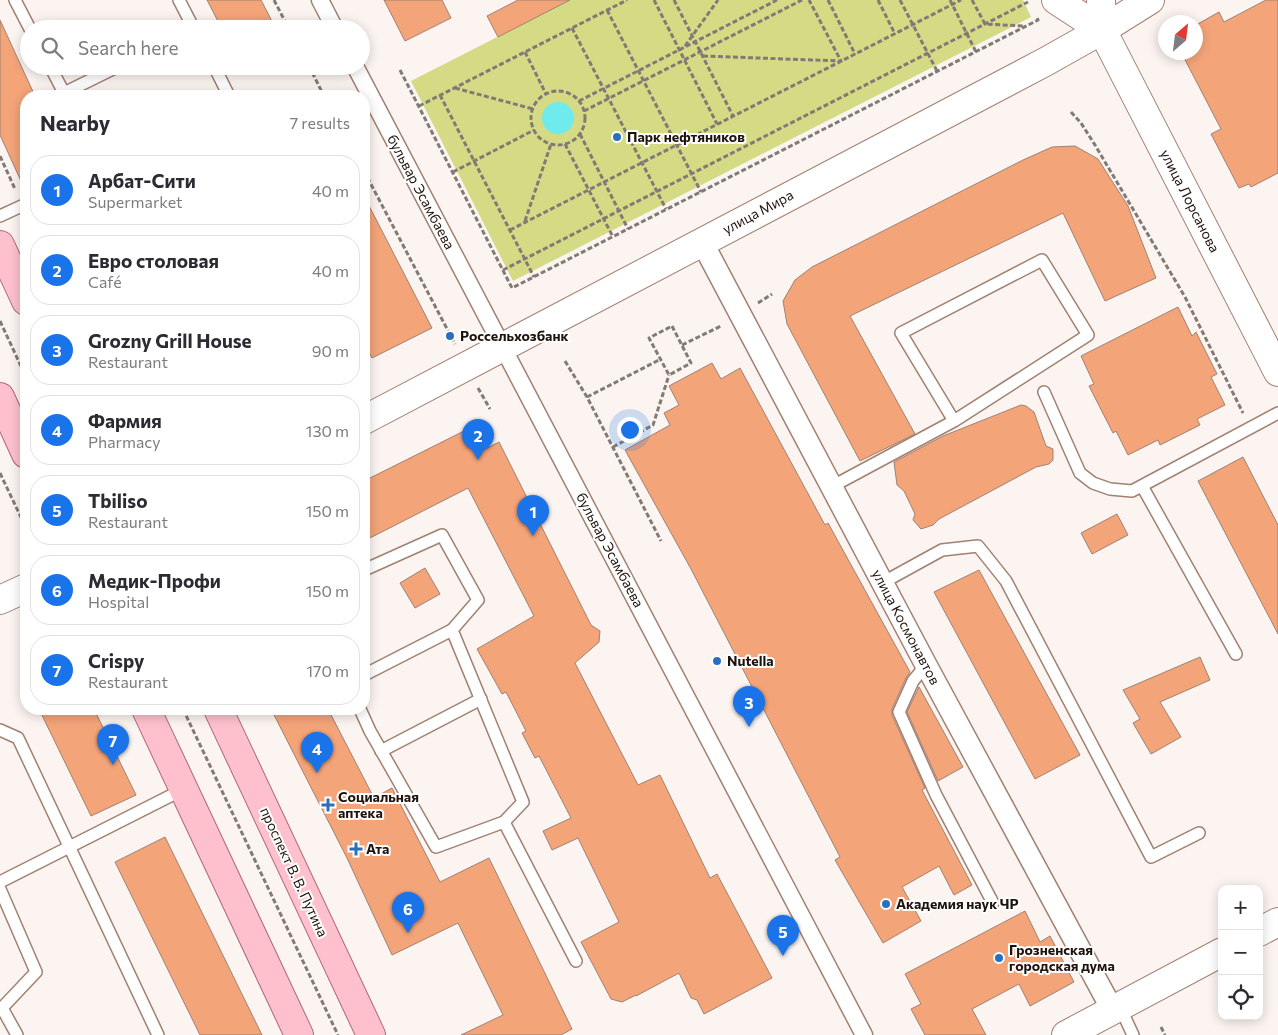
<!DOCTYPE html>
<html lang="en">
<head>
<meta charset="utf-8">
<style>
  :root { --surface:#fff; --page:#f2f2f3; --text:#2b2b33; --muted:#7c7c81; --line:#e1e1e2; --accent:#1a73e8 }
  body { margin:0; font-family:Commissioner,sans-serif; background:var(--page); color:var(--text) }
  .controls { position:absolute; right:15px; bottom:15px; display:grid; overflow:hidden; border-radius:10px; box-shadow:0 2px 12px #0003 }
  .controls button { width:45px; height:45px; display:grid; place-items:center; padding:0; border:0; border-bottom:1px solid var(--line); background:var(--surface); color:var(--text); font:25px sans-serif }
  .compass { position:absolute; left:1158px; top:15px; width:45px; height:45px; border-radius:50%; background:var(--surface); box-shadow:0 2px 12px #0003; rotate:28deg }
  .you { position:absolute; left:629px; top:429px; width:18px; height:18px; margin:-12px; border:4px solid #fff; border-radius:50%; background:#1a73e8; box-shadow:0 0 0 8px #1a73e833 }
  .badge { display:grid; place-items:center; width:32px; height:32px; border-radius:50%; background:var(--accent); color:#fff; font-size:16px; font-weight:700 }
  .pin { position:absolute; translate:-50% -41px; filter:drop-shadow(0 1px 2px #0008) }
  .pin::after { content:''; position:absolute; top:26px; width:18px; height:15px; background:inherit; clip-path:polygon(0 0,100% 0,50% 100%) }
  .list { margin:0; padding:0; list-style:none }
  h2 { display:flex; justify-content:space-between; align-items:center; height:65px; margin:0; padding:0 20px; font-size:21px }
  h2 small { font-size:16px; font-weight:400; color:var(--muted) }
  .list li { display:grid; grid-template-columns:32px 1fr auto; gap:15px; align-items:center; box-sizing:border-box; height:70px; margin:0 10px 10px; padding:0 10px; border:1px solid var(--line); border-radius:20px }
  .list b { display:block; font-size:19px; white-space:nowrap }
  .list p { margin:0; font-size:16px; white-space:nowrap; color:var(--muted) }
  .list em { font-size:16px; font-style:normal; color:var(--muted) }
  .icon { flex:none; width:28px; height:28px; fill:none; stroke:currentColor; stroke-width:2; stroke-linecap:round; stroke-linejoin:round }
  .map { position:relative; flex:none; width:1278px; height:1035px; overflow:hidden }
  .search { position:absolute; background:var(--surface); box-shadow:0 2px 12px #0003; left:20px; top:20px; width:350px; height:55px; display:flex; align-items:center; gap:12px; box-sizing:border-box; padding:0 18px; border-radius:28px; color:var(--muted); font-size:19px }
  .panel { position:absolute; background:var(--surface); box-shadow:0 2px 12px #0003; left:20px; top:90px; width:350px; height:625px; border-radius:20px }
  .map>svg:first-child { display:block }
  .green { fill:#d5db84 }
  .water { fill:#6febee }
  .building { fill:#f4a479; stroke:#a08171 }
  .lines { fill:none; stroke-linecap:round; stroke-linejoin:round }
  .service-casing { stroke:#a18171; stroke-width:14 }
  .pedestrian-casing { stroke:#a18171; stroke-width:19 }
  .minor-casing { stroke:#a18171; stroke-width:24 }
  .tertiary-casing { stroke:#a18171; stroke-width:30 }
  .secondary-casing { stroke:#a18171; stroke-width:30 }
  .primary-casing { stroke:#af6873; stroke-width:30 }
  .path { stroke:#837a75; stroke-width:3; stroke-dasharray:5 2.5; stroke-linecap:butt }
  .service { stroke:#fff; stroke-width:11 }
  .pedestrian { stroke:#fff; stroke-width:16 }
  .minor { stroke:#fff; stroke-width:21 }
  .tertiary { stroke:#fff; stroke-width:28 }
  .secondary { stroke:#fff; stroke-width:28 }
  .primary { stroke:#fdc0cc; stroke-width:28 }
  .poi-dot { fill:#286fc0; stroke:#fff; stroke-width:2 }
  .labels { text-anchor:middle; stroke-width:4; stroke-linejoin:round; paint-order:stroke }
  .poi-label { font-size:14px; font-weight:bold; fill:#1f130d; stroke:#fff; text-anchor:start }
  .street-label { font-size:14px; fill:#1f130d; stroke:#fff }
</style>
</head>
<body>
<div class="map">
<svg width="1278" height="1035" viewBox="0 0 1278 1035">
  <rect width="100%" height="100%" fill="#fbf4f1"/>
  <polygon class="green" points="570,0 1023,0 1031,17 513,281 411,81"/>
  <circle class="water" cx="558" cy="118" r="16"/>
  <g class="building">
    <polygon points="207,0 261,0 276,29 222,29"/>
    <polygon points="384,0 442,0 451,18 405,41"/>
    <polygon points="518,0 570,0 498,37 487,16"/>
    <polygon points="1266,0 1278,0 1278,173 1251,187 1249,184 1239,188 1211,134 1221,129 1181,52 1196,52 1196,25 1219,12 1224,22"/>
    <polygon points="0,20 35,96 26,96 26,192 0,135"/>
    <polygon points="1075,146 1098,159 1128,206 1156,278 1105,301 1063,213 850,316 915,434 860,461 787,324 783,301 795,280 812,267 1023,160 1052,147"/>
    <polygon points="364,196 432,328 372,358 364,343"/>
    <polygon points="1178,307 1192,336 1196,332 1217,374 1211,377 1225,405 1197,419 1200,425 1160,445 1158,440 1128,455 1116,431 1113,433 1089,386 1094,384 1081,356"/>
    <polygon points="712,363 721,379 740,368 825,525 828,523 910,672 906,678 892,709 892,715 925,788 922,790 972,885 954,895 939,866 902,887 921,921 883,943 835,860 840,857 691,569 625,450 670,425 664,413 679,405 669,386"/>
    <polygon points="1021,405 1026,406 1034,412 1046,446 1053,449 1053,460 1049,464 1036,467 939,519 933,525 921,529 913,520 915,514 904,491 897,485 894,462 943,436"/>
    <polygon points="468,429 480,452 499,442 591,625 600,631 599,642 575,663 638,785 660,775 710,878 717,874 772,978 704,1014 697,1000 691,998 679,973 636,996 636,995 622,1002 611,999 581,942 619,922 578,838 552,850 543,831 571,818 539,756 535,758 522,733 526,731 506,692 502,694 477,649 534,616 468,488 364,541 364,481"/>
    <polygon points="1243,457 1278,525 1278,634 1198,481"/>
    <polygon points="1117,514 1128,535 1092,554 1081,533"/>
    <polygon points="425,568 440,594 415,608 400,583"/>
    <polygon points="979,570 1080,755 1035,779 934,592"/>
    <polygon points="1200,657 1210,680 1160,702 1181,737 1151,754 1133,723 1140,719 1123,690"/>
    <polygon points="919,687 963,767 938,781 907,712"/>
    <polygon points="39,709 94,709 136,795 91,816"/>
    <polygon points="271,709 328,709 374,798 392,788 440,882 489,858 572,1029 561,1035 461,1035 503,1015 458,923 392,955 347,858"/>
    <polygon points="165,837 262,1035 200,1035 115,862"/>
    <polygon points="1025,911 1040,942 1050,936 1074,982 1030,1006 1019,984 972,1009 986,1035 925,1035 911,1009 921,1004 905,974"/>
  </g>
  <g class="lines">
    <defs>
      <g id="service">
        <polyline points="15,0 30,29"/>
        <polyline points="179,0 194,29"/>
        <polyline points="50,66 64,93 119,66"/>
        <polyline points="214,66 229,96"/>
        <polyline points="0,216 26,204"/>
        <polyline points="1044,392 1080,473 1093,483 1110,489 1132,491 1278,413"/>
        <polyline points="1142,486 1236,654"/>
        <polyline points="831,487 954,421 1088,335 1042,260 901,333 954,421"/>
        <polyline points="364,570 442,535 478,600 452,630 523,802 504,822 576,961"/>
        <polyline points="882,583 942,550 978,546 1006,581 1151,857 1199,833"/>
        <polyline points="926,665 913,681 899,712 936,795 993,903"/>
        <polyline points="364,675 452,630"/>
        <polyline points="360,709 370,731 436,847 504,822"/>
        <polyline points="0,730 18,738 158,1035"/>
        <polyline points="381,751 481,699"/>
        <polyline points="0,882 184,789"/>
        <polyline points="0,889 36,972 2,1008 17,1035"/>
        <polyline points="1120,1007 1133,1035"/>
      </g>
      <g id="pedestrian">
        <polyline points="320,0 335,29"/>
        <polyline points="355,66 864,1035"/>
      </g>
      <polyline id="minor" points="702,242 926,665 1113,1011"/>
      <g id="tertiary">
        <polyline points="1259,932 1278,922"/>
        <polyline points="1066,1035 1222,952"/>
      </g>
      <g id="secondary">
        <polyline points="1056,0 1102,30"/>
        <polyline points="1101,0 1102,30 1278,372"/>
        <polyline points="364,420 1045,62 1102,30 1150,0"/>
        <polyline points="0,600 26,588"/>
      </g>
      <g id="primary">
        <polyline points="0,245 26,301"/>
        <polyline points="0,397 26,454"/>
        <polyline points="146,709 299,1035"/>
        <polyline points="218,709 371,1035"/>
      </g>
    </defs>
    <use href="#service" class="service-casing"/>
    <use href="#pedestrian" class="pedestrian-casing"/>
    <use href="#minor" class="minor-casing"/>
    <use href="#tertiary" class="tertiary-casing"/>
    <use href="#secondary" class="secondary-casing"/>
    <use href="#primary" class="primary-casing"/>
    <g class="path">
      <polyline points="274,0 289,29"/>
      <polyline points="654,0 717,124"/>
      <polyline points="674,0 733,116"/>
      <polyline points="828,0 855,54"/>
      <polyline points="878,0 895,34"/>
      <polyline points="900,0 937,71"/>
      <polyline points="950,0 976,52"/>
      <polyline points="972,0 985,24 1024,26"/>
      <polyline points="607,10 701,192"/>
      <polyline points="572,28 666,209"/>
      <polyline points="685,46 718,0"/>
      <polyline points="525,52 546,94"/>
      <polyline points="703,56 841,61 809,0"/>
      <polyline points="309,66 324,96"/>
      <polyline points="400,70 512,288 1038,20 1037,18"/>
      <polyline points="455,88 533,109"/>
      <circle cx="558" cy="118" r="27"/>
      <polyline points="440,95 534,277"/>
      <polyline points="579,101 777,0"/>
      <polyline points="419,106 627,0"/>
      <polyline points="584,111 802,0"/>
      <polyline points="1071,112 1081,123 1095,145 1185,297 1243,413"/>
      <polyline points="580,134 628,229"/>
      <polyline points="565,144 613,237"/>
      <polyline points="0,156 15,189"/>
      <polyline points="364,171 455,344"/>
      <polyline points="453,172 534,130"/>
      <polyline points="525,221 551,144"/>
      <polyline points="510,230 961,0"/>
      <polyline points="503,270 1028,2"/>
      <polyline points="758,303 772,294"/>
      <polyline points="0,321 26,377"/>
      <polygon points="672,326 691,363 669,375 649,338"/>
      <polyline points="682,345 721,326"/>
      <polyline points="565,361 587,397 661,541"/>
      <polyline points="478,388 490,409"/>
      <polyline points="587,397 661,359"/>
      <polyline points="613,447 653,425 669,375"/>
      <polyline points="0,473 26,528"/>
      <polyline points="183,709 338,1035"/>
      <polyline points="1161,1027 1165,1035"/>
    </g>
    <use href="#service" class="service"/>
    <use href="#pedestrian" class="pedestrian"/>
    <use href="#minor" class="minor"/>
    <use href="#tertiary" class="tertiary"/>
    <use href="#secondary" class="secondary"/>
    <use href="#primary" class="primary"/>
  </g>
  <g class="poi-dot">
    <circle cx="617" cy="137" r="5"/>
    <circle cx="450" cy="336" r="5"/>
    <circle cx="717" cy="661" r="5"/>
    <path d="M325.5 797.5h5v5h5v5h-5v5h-5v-5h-5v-5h5z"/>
    <path d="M353.5 841.5h5v5h5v5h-5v5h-5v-5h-5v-5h5z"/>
    <circle cx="886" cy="904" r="5"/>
    <circle cx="999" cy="958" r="5"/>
  </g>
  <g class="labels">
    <g class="poi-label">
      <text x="627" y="142">Парк нефтяников</text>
      <text x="460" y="341">Россельхозбанк</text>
      <text x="727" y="666">Nutella</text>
      <text x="338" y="802">Социальная<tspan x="338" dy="16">аптека</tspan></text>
      <text x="366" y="854">Ата</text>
      <text x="896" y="909">Академия наук ЧР</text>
      <text x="1009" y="955">Грозненская<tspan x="1009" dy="16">городская дума</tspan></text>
    </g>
    <g class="street-label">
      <text transform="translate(421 192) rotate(62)" y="5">бульвар Эсамбаева</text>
      <text transform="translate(1190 201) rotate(63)" y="5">улица Лорсанова</text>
      <text transform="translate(758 212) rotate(-28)" y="5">улица Мира</text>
      <text transform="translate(610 550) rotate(62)" y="5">бульвар Эсамбаева</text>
      <text transform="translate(906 627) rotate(62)" y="5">улица Космонавтов</text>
      <text transform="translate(294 872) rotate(65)" y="5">проспект В. В. Путина</text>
    </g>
  </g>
</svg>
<div class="controls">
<button>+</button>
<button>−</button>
<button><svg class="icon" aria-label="locate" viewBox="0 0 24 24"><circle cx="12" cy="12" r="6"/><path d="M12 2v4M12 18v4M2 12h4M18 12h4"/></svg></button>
</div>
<svg class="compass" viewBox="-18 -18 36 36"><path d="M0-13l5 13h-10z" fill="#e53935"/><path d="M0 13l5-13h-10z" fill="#7c7c81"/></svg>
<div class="you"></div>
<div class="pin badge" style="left:533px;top:536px">1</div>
<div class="pin badge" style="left:478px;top:460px">2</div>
<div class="pin badge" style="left:749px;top:727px">3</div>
<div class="pin badge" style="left:317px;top:773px">4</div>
<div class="pin badge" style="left:783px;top:956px">5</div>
<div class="pin badge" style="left:408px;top:933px">6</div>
<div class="pin badge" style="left:113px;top:765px">7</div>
<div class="search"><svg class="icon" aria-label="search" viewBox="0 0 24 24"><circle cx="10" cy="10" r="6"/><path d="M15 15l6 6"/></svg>Search here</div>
<section class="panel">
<h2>Nearby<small>7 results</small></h2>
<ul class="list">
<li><span class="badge">1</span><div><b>Арбат-Сити</b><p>Supermarket</p></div><em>40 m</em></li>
<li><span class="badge">2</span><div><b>Евро столовая</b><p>Café</p></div><em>40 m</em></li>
<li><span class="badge">3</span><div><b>Grozny Grill House</b><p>Restaurant</p></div><em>90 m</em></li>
<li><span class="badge">4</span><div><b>Фармия</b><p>Pharmacy</p></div><em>130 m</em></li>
<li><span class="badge">5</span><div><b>Tbiliso</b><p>Restaurant</p></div><em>150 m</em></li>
<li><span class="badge">6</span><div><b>Медик-Профи</b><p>Hospital</p></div><em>150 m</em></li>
<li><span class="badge">7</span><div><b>Crispy</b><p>Restaurant</p></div><em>170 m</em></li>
</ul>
</section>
</div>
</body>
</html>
